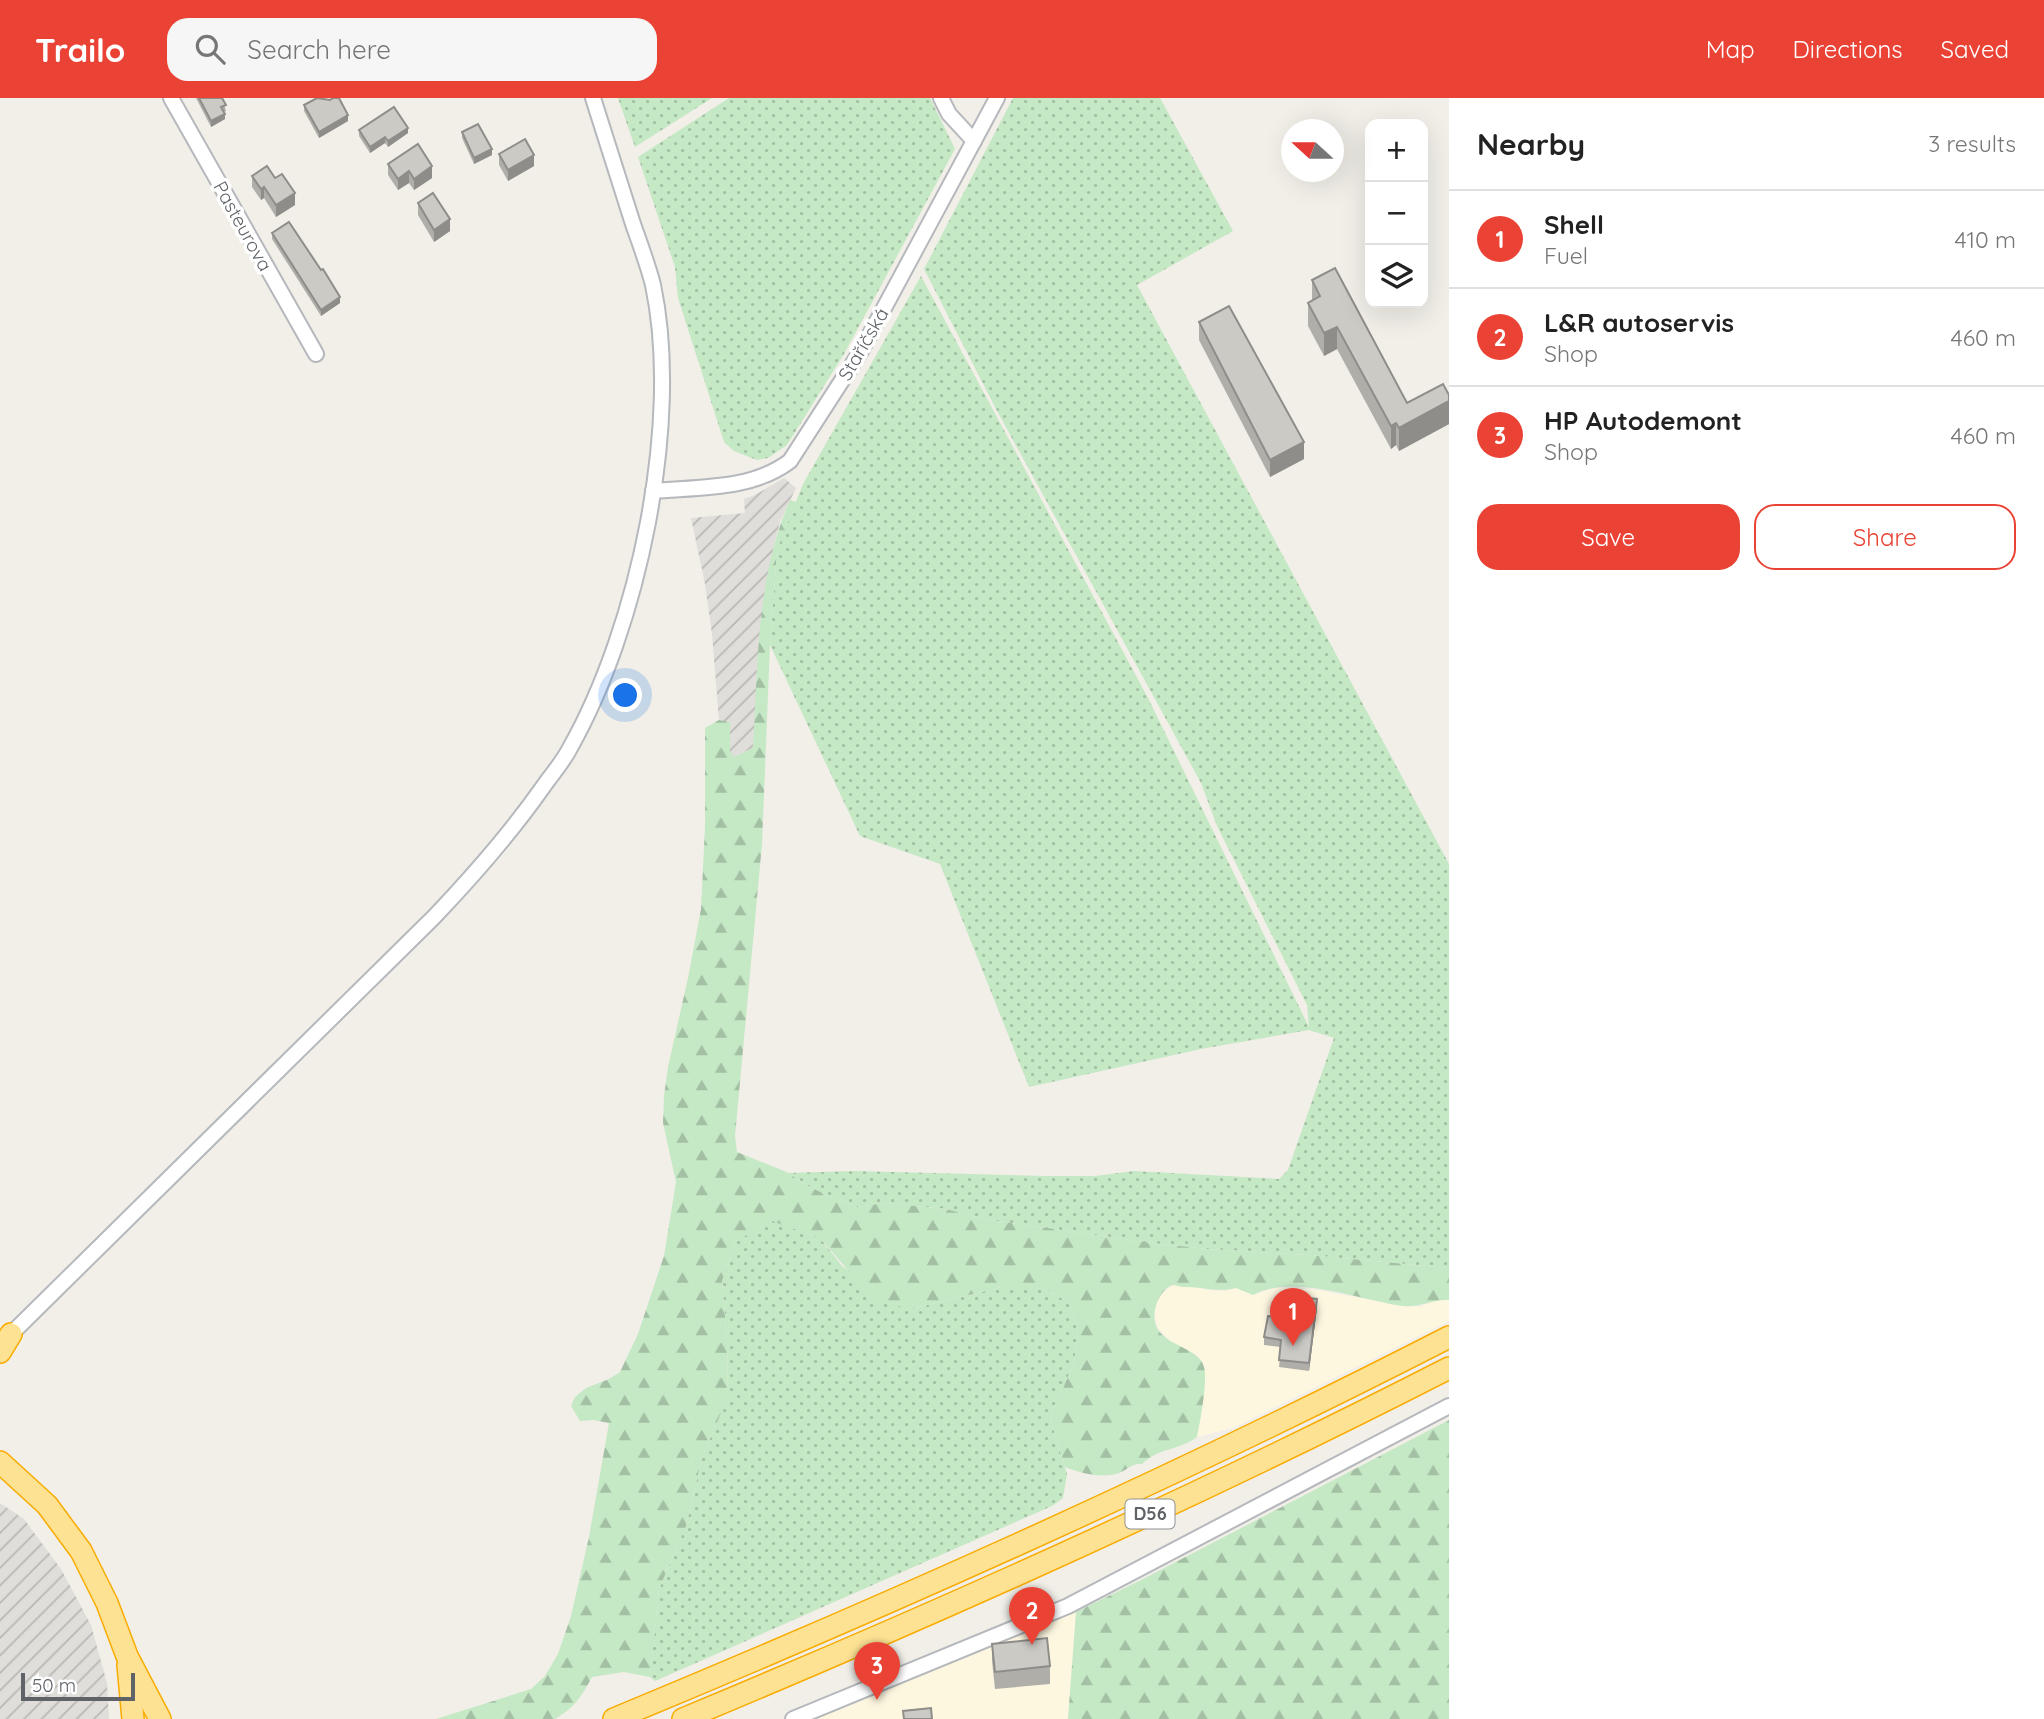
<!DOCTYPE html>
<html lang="en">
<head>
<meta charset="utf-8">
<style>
  :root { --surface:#fff; --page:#f6f6f6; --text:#222; --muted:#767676; --line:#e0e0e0; --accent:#ea4335 }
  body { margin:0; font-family:Quicksand,sans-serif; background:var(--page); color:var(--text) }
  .controls { position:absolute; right:21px; top:21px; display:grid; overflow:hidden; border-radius:14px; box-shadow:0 7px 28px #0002 }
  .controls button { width:63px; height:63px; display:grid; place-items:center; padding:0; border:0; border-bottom:2px solid var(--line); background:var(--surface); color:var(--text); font:35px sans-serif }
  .compass { position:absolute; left:1281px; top:21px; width:63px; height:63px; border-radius:50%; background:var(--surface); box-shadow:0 7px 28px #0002; rotate:291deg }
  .scale { position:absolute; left:21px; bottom:18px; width:114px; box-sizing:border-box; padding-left:7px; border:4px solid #5f6368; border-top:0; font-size:19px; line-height:24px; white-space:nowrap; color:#5f6368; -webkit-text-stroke:5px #fff; paint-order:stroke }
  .you { position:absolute; left:626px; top:598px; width:24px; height:24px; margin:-18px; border:5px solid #fff; border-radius:50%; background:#1a73e8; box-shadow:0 0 0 10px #1a73e833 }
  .badge { display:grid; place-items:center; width:46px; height:46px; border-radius:50%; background:var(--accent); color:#fff; font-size:23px; font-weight:700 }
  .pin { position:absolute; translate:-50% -58px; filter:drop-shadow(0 2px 4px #0008) }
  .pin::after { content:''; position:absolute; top:37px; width:24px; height:21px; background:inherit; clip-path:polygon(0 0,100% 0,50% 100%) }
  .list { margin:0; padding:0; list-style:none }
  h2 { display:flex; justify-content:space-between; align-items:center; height:91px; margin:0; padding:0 28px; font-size:30px }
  h2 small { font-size:23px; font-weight:400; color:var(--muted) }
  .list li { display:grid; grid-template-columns:46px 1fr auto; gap:21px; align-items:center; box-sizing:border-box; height:98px; padding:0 28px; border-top:2px solid var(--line) }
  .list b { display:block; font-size:26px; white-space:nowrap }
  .list p { margin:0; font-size:23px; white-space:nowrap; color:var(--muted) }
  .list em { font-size:23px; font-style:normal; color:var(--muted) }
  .actions { display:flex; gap:14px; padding:21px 28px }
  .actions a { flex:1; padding:16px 0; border:2px solid var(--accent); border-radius:21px; text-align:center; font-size:24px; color:var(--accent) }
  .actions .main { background:var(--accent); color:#fff }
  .icon { flex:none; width:38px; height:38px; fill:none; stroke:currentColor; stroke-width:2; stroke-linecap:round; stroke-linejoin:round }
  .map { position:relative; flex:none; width:1449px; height:1621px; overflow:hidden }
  header { display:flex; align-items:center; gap:42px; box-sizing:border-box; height:98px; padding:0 35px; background:var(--accent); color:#fff }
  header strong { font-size:33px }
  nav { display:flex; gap:38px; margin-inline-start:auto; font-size:24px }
  .search { width:490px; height:63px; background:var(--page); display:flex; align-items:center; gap:18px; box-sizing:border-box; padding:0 24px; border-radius:21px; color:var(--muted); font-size:26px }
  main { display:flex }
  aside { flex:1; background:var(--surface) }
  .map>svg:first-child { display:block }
  .commercial { fill:#fef7e0 }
  .industrial { fill:url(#industrial-furrows) }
  .grass { fill:url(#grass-dots) }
  .forest { fill:url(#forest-firs) }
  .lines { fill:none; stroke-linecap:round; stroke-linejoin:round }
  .minor-casing { stroke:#b5b8bc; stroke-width:18 }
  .highway-casing { stroke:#f9ab00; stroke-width:24 }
  .minor { stroke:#fff; stroke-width:14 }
  .highway { stroke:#fde293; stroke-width:21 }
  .wall { fill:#afaea9 }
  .shaded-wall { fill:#8f8d8a }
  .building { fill:#cccac5; stroke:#8f8d8a; stroke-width:2 }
  .labels { text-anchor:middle; stroke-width:7; stroke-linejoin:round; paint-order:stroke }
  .shield { fill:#fff; stroke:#8f9295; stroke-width:2 }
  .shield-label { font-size:18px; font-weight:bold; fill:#5f6368 }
  .street-label { font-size:19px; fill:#5f6368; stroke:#fff }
</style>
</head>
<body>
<header>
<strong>Trailo</strong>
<div class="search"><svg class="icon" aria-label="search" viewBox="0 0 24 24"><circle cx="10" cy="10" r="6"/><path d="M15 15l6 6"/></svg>Search here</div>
<nav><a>Map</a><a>Directions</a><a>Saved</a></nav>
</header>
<main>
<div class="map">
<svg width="1449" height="1621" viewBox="0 0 1449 1621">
  <defs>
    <pattern id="industrial-furrows" width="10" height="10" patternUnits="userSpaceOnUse" patternTransform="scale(1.75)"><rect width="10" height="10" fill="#e0deda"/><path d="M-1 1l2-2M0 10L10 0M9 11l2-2" fill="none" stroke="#b9b8b5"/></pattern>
    <pattern id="grass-dots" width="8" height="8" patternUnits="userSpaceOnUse" patternTransform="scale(1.75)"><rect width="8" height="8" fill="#c5e8c5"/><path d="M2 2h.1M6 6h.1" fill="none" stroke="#a3c0a4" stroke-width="1.8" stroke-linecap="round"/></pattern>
    <pattern id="forest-firs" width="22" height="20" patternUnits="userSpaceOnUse" patternTransform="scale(1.75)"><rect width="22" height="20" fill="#c5e8c5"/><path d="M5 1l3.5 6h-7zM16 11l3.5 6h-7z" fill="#a3c0a4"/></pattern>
  </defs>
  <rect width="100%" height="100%" fill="#f1efe8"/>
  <g class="commercial">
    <polygon points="1173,1187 1191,1188 1207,1192 1225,1193 1236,1190 1253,1197 1275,1190 1312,1191 1403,1208 1421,1209 1435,1201 1449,1202 1449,1223 1233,1330 1197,1339 1202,1312 1204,1269 1196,1256 1171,1245 1157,1228 1154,1212 1160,1197"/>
    <polygon points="1076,1514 1068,1621 809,1621 898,1583"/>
  </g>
  <g class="industrial">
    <polygon points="784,380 796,390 780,424 770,465 753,650 734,659 730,654 729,624 719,622 712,536 705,486 691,420 745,415 744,401 755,397"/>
    <polygon points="0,1405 24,1421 61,1471 91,1527 107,1585 109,1621 0,1621"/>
  </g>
  <g class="grass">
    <polygon points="618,0 712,0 635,49"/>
    <polygon points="729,0 930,0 955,51 844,256 787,347 768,360 757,362 734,353 724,344 678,200 675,169 638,59"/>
    <polygon points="1013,0 1160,0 1233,133 1137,187 1449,766 1449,1170 1309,1157 1208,1151 1151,1145 984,1121 946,1111 884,1105 857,1109 833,1100 802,1085 789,1075 855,1073 1047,1078 1095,1078 1134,1073 1279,1081 1288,1072 1334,940 1309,932 1201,951 1029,989 940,766 860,738 770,547 777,451 803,386 921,178 1148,600 1309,929 1307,907 1217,728 1201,685 996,311 924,171"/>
    <polygon points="772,1122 820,1140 842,1168 911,1211 1002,1189 1042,1189 1070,1205 1078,1235 1074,1265 1050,1320 1067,1376 1063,1400 1052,1408 655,1583 650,1579 659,1491 686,1428 702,1359 728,1299 727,1243 722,1183 736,1143"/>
  </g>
  <g class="forest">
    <path d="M790,402L796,404L777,452L770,547L762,746L735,1038L737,1054L789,1075L802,1085L833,1100L857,1109L884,1105L946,1111L984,1121L1151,1145L1208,1151L1309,1157L1449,1170V1202C1432,1201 1420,1210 1402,1208C1359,1202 1293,1175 1253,1197L1236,1190C1217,1195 1202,1188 1183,1189C1180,1189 1176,1187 1173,1187C1166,1189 1161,1196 1158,1202C1139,1249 1199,1244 1204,1269C1208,1283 1200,1324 1197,1339C1180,1352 1158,1350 1142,1366C1130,1365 1127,1373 1116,1376C1099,1380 1081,1375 1065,1369L1050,1320L1074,1265L1078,1235L1070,1205L1042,1189H1002L911,1211L874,1202L820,1140L772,1123L736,1143L722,1183L727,1243L728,1299L702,1359L686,1428L659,1491L650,1579L624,1574L592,1579C582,1598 574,1610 555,1621H436L531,1591L545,1578L558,1556L571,1518L589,1439L609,1325L593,1322L580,1323L571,1308L575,1299L586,1290L609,1281L620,1274L638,1236L664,1158L676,1084L663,1025L664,998L668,969L688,880L701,811L705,729V630L719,622L730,624V653L734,659L753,650C758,567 756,479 790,402Z"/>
    <polygon points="1449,1322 1449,1621 1068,1621 1076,1514 1147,1479"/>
  </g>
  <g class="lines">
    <defs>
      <g id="minor">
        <polyline points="171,0 316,256"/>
        <polyline points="941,0 949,16 974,43"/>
        <path d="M653,393C700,389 752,392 790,363L861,253L997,0"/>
        <path d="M6,1241L434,819C473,778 510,736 543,689C552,676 563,664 570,650C638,530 682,324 653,187C648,167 640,146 633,126C620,84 606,42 593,0"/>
        <polyline points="793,1621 1068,1508 1449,1308"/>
      </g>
      <g id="highway">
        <polyline points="0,1254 11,1236"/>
        <polyline points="0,1364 47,1407 81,1453 107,1505 127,1558 160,1621"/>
        <polyline points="128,1567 133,1621"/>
        <path d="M614,1621C897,1504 1176,1379 1449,1239"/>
        <path d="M683,1621C943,1513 1199,1398 1449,1270"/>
      </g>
    </defs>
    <use href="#minor" class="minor-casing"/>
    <use href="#highway" class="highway-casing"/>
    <use href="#minor" class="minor"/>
    <use href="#highway" class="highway"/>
  </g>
  <g class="wall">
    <polygon points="196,0 222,0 226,13 224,14 225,21 211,29"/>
    <polygon points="304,7 348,23 319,40 304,13"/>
    <polygon points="359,32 408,35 388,49 385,45 370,55 359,38"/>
    <polygon points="462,34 492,57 474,66 462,40"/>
    <polygon points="499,56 534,68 508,83 499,67"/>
    <polygon points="388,66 432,80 414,92 409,85 398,92 388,77"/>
    <polygon points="252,78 295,107 276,119 264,100 261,102 252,89"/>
    <polygon points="418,105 450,133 434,144 418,117"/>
    <polygon points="272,135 340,205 321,218 272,141"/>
    <polygon points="1312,182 1407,305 1449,297 1449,326 1399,353 1396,347 1391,351 1337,251 1324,258 1308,228 1308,205 1312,203"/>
    <polygon points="1199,224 1304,361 1270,379 1199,242"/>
    <polygon points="1317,1209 1309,1273 1279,1269 1281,1249 1264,1247 1264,1239 1284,1220"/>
    <polygon points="992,1546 1050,1568 1050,1586 995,1591 992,1563"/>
  </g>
  <g class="shaded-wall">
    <polygon points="225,16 225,21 211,29 211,23"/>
    <polygon points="348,17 348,23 319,40 319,34"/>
    <polygon points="408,30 408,35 388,49 388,43"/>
    <polygon points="385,39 385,45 370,55 370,49"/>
    <polygon points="492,51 492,57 474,66 474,60"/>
    <polygon points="534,57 534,68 508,83 508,72"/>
    <polygon points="432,68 432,80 414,92 414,81"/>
    <polygon points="409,73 409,85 398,92 398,81"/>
    <polygon points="264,89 264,100 261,102 261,91"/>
    <polygon points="295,95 295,107 276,119 276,107"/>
    <polygon points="450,121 450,133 434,144 434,132"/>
    <polygon points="340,199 340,205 321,218 321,212"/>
    <polygon points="1337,229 1337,251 1324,258 1324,235"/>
    <polygon points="1449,303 1449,326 1399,353 1399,330"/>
    <polygon points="1396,325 1396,347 1391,351 1391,328"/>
    <polygon points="1304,344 1304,361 1270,379 1270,362"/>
    <polygon points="1317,1201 1317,1209 1309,1273 1309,1265"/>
  </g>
  <g class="building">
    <polygon points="199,0 222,0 226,7 221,9 225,16 211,23"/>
    <polygon points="317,0 330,2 333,0 339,0 348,17 319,34 304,7"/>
    <polygon points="394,9 408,30 388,43 385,39 370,49 359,32"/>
    <polygon points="478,26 492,51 474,60 462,34"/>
    <polygon points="525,41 534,57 508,72 499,56"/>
    <polygon points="418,46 432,68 414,81 409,73 398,81 388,66"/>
    <polygon points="267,68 275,80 282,76 295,95 276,107 264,89 261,91 252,78"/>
    <polygon points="433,95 450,121 434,132 418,105"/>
    <polygon points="289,124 321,172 323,171 340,199 321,212 272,135"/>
    <polygon points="1335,170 1407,305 1443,286 1449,297 1449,303 1399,330 1396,325 1391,328 1337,229 1324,235 1308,205 1320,198 1312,182"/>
    <polygon points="1229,208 1304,344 1270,362 1199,224"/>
    <polygon points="1287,1198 1317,1201 1309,1265 1279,1262 1281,1242 1264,1239 1268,1218 1284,1220"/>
    <polygon points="1047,1540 1050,1568 995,1574 992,1546"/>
    <polygon points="931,1610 932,1621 904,1621 903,1613"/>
  </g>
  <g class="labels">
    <rect class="shield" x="1125.5" y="1401.5" width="49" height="29" rx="5"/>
    <g class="shield-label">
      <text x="1150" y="1422">D56</text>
    </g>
    <g class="street-label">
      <text transform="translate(243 128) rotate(61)" y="7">Pasteurova</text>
      <text transform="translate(863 246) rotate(-60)" y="7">Staříčská</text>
    </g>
  </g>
</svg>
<div class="controls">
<button>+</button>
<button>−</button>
<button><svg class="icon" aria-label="layers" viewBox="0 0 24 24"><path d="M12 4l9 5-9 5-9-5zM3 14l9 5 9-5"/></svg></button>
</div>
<svg class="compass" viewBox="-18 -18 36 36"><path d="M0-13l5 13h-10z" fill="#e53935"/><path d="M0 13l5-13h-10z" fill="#767676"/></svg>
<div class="scale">50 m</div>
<div class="you"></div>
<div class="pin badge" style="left:1293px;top:1248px">1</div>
<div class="pin badge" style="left:1032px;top:1547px">2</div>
<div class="pin badge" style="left:877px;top:1602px">3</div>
</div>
<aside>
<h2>Nearby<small>3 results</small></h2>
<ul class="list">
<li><span class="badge">1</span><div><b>Shell</b><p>Fuel</p></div><em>410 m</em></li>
<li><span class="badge">2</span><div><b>L&amp;R autoservis</b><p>Shop</p></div><em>460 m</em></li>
<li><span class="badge">3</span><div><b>HP Autodemont</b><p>Shop</p></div><em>460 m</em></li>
</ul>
<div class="actions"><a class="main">Save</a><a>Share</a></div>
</aside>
</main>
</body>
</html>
